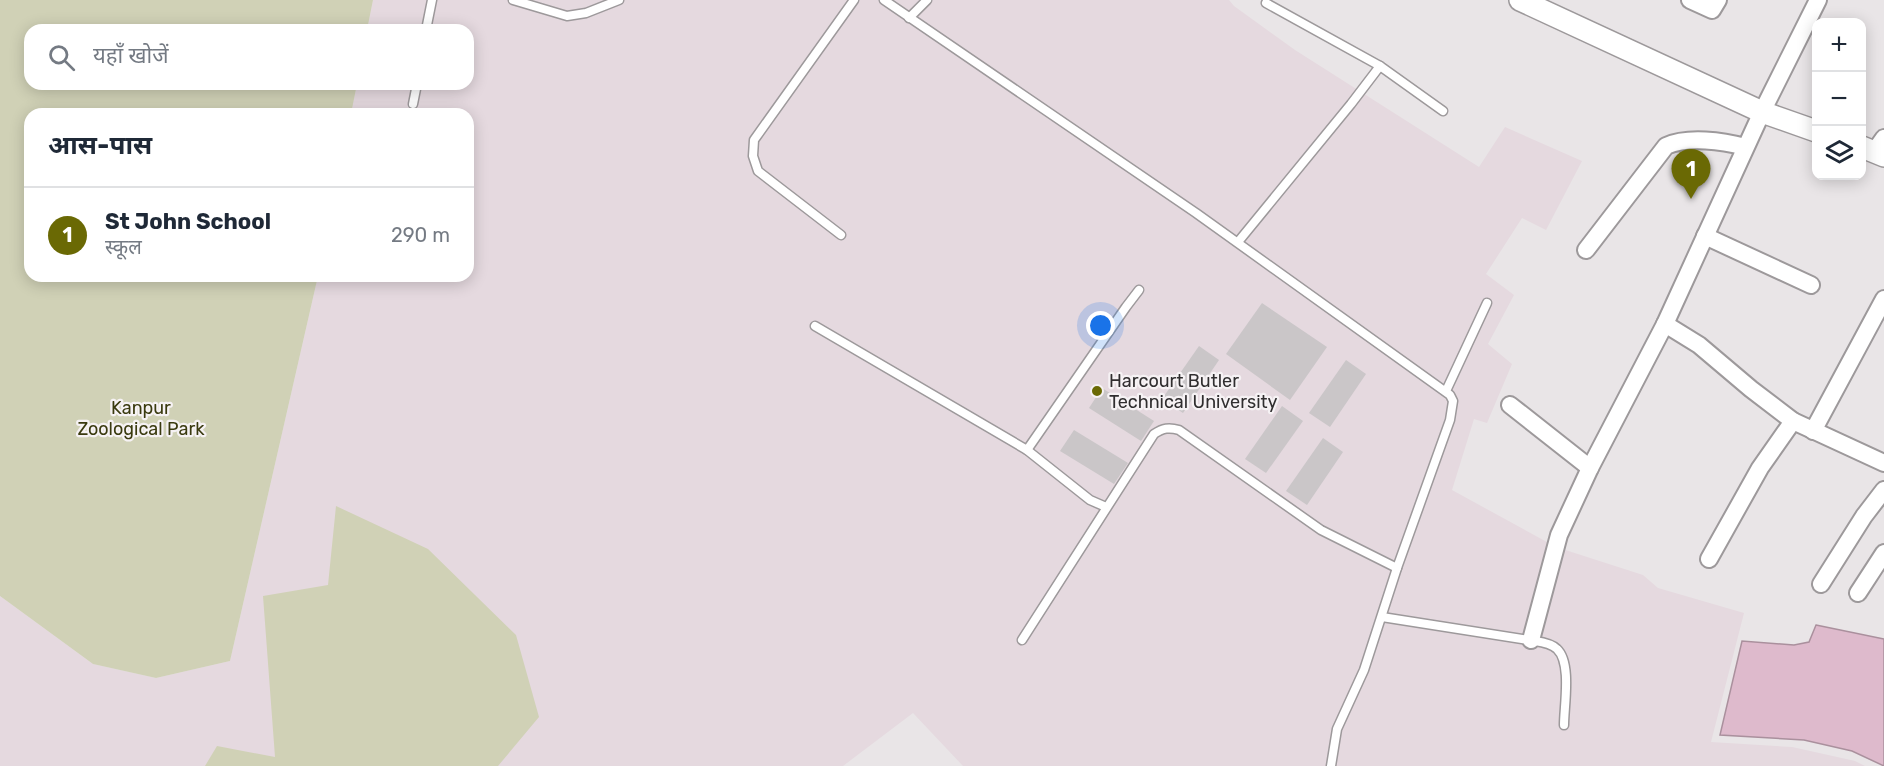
<!DOCTYPE html>
<html lang="hi">
<head>
<meta charset="utf-8">
<style>
  :root { --surface:#fff; --page:#f2f2f3; --text:#1f2937; --muted:#747a83; --line:#e0e1e3; --accent:#6a6904 }
  body { margin:0; font-family:Rubik,"Noto Sans Devanagari",sans-serif; background:var(--page); color:var(--text) }
  .controls { position:absolute; right:18px; top:18px; display:grid; overflow:hidden; border-radius:12px; box-shadow:0 3px 15px #0003 }
  .controls button { width:54px; height:54px; display:grid; place-items:center; padding:0; border:0; border-bottom:2px solid var(--line); background:var(--surface); color:var(--text); font:30px sans-serif }
  .you { position:absolute; left:1101px; top:326px; width:21px; height:21px; margin:-15px; border:4px solid #fff; border-radius:50%; background:#1a73e8; box-shadow:0 0 0 9px #1a73e833 }
  .badge { display:grid; place-items:center; width:39px; height:39px; border-radius:50%; background:var(--accent); color:#fff; font-size:20px; font-weight:700 }
  .pin { position:absolute; translate:-50% -50px; filter:drop-shadow(0 2px 3px #0008) }
  .pin::after { content:''; position:absolute; top:32px; width:21px; height:18px; background:inherit; clip-path:polygon(0 0,100% 0,50% 100%) }
  .list { margin:0; padding:0; list-style:none }
  h2 { display:flex; justify-content:space-between; align-items:center; height:78px; margin:0; padding:0 24px; font-size:26px }
  h2 small { font-size:20px; font-weight:400; color:var(--muted) }
  .list li { display:grid; grid-template-columns:39px 1fr auto; gap:18px; align-items:center; box-sizing:border-box; height:96px; padding:0 24px; border-top:2px solid var(--line) }
  .list b { display:block; font-size:22px; white-space:nowrap }
  .list p { margin:0; font-size:20px; white-space:nowrap; color:var(--muted) }
  .list em { font-size:20px; font-style:normal; color:var(--muted) }
  .icon { flex:none; width:33px; height:33px; fill:none; stroke:currentColor; stroke-width:2; stroke-linecap:round; stroke-linejoin:round }
  .map { position:relative; flex:none; width:1884px; height:766px; overflow:hidden }
  .search { position:absolute; background:var(--surface); box-shadow:0 3px 15px #0003; left:24px; top:24px; width:450px; height:66px; display:flex; align-items:center; gap:15px; box-sizing:border-box; padding:0 21px; border-radius:18px; color:var(--muted); font-size:22px }
  .panel { position:absolute; background:var(--surface); box-shadow:0 3px 15px #0003; left:24px; top:108px; width:450px; height:174px; border-radius:18px }
  .map>svg:first-child { display:block }
  .built { fill:#e5d9df }
  .green { fill:#d0d1b6 }
  .water { fill:#debacc; stroke:#aa909d; stroke-width:1.5 }
  .building { fill:#cac6c8 }
  .lines { fill:none; stroke-linecap:round; stroke-linejoin:round }
  .service-casing { stroke:#9d999b; stroke-width:11 }
  .minor-casing { stroke:#9d999b; stroke-width:20 }
  .tertiary-casing { stroke:#9d999b; stroke-width:24 }
  .service { stroke:#fff; stroke-width:8 }
  .minor { stroke:#fff; stroke-width:16 }
  .tertiary { stroke:#fff; stroke-width:21 }
  .poi-dot { fill:#6a6904; stroke:#f6f2f4; stroke-width:2 }
  .labels { text-anchor:middle; stroke-width:4.5; stroke-linejoin:round; paint-order:stroke }
  .poi-label { font-size:18px; fill:#302e2f; stroke:#f6f2f4; text-anchor:start }
  .park-label { font-size:18px; fill:#3a3a0f; stroke:#f6f2f4 }
</style>
</head>
<body>
<div class="map">
<svg width="1884" height="766" viewBox="0 0 1884 766">
  <rect width="100%" height="100%" fill="#e9e5e7"/>
  <polygon class="built" points="373,0 1229,0 1234,6 1295,50 1479,167 1505,127 1582,161 1546,230 1522,218 1486,274 1514,295 1488,344 1512,364 1487,423 1474,419 1452,490 1556,547 1643,575 1658,588 1744,613 1711,742 1792,747 1855,761 1865,766 963,766 913,713 843,766 0,766 0,596 93,664 156,678 230,661 318,276 468,276 468,114 351,114 357,84 468,84 468,30 367,30"/>
  <g class="green">
    <polygon points="0,0 373,0 367,30 30,30 30,84 357,84 351,114 30,114 30,276 318,276 230,661 156,678 93,664 0,596"/>
    <polygon points="336,506 428,549 516,635 539,717 498,766 205,766 217,746 275,757 263,596 328,585"/>
  </g>
  <polygon class="water" points="1816,625 1884,639 1884,766 1852,751 1804,740 1720,735 1742,641 1794,645 1809,642"/>
  <g class="building">
    <polygon points="1262,303 1327,347 1290,400 1226,354"/>
    <polygon points="1199,346 1219,360 1183,413 1162,399"/>
    <polygon points="1346,360 1366,374 1330,427 1309,413"/>
    <polygon points="1102,388 1154,421 1141,441 1089,408"/>
    <polygon points="1282,406 1303,421 1266,473 1245,459"/>
    <polygon points="1074,430 1128,463 1114,484 1060,451"/>
    <polygon points="1323,438 1343,452 1307,505 1286,491"/>
  </g>
  <g class="lines">
    <defs>
      <g id="service">
        <polyline points="513,0 567,16 586,13 619,0"/>
        <polyline points="884,0 1196,213 1450,395 1453,401 1450,420 1397,568 1364,670 1337,729 1331,766"/>
        <polyline points="909,18 927,0"/>
        <polyline points="426,30 432,0"/>
        <polyline points="1380,66 1443,111"/>
        <polyline points="413,104 417,84"/>
        <polyline points="841,235 758,171 753,156 754,140 854,0"/>
        <polyline points="1238,242 1351,104 1380,66 1266,3"/>
        <polyline points="815,326 1027,450 1090,500 1106,507"/>
        <polyline points="1446,391 1487,303"/>
        <polyline points="1027,450 1126,307 1139,290"/>
        <path d="M1382,617L1535,641C1542,642 1552,644 1557,649C1572,663 1564,706 1564,725"/>
        <path d="M1022,640L1154,434C1163,428 1169,427 1179,430L1321,530L1397,568"/>
      </g>
      <g id="minor">
        <polyline points="1690,0 1712,10 1718,0"/>
        <polyline points="1874,152 1884,138"/>
        <polyline points="1705,236 1811,285"/>
        <path d="M1586,250L1666,146C1688,136 1723,141 1745,147"/>
        <polyline points="1665,324 1699,345 1751,389 1793,421 1884,463"/>
        <polyline points="1510,405 1590,468"/>
        <polyline points="1813,431 1884,299"/>
        <polyline points="1709,559 1760,468 1793,421"/>
        <polyline points="1821,584 1864,516 1884,490"/>
        <polyline points="1858,593 1884,553"/>
        <polyline points="1531,640 1559,535 1590,468 1665,324 1762,112 1818,0"/>
      </g>
      <g id="tertiary">
        <polyline points="1520,0 1762,112 1816,131"/>
        <polyline points="1862,147 1884,156"/>
      </g>
    </defs>
    <use href="#service" class="service-casing"/>
    <use href="#minor" class="minor-casing"/>
    <use href="#tertiary" class="tertiary-casing"/>
    <use href="#service" class="service"/>
    <use href="#minor" class="minor"/>
    <use href="#tertiary" class="tertiary"/>
  </g>
  <circle class="poi-dot" cx="1097" cy="391" r="6"/>
  <g class="labels">
    <g class="poi-label">
      <text x="1109" y="387">Harcourt Butler<tspan x="1109" dy="21">Technical University</tspan></text>
    </g>
    <g class="park-label">
      <text x="141" y="414">Kanpur<tspan x="141" dy="21">Zoological Park</tspan></text>
    </g>
  </g>
</svg>
<div class="controls">
<button>+</button>
<button>−</button>
<button><svg class="icon" aria-label="layers" viewBox="0 0 24 24"><path d="M12 4l9 5-9 5-9-5zM3 14l9 5 9-5"/></svg></button>
</div>
<div class="you"></div>
<div class="pin badge" style="left:1691px;top:199px">1</div>
<div class="search"><svg class="icon" aria-label="search" viewBox="0 0 24 24"><circle cx="10" cy="10" r="6"/><path d="M15 15l6 6"/></svg>यहाँ खोजें</div>
<section class="panel">
<h2>आस-पास<small></small></h2>
<ul class="list">
<li><span class="badge">1</span><div><b>St John School</b><p>स्कूल</p></div><em>290 m</em></li>
</ul>
</section>
</div>
</body>
</html>
